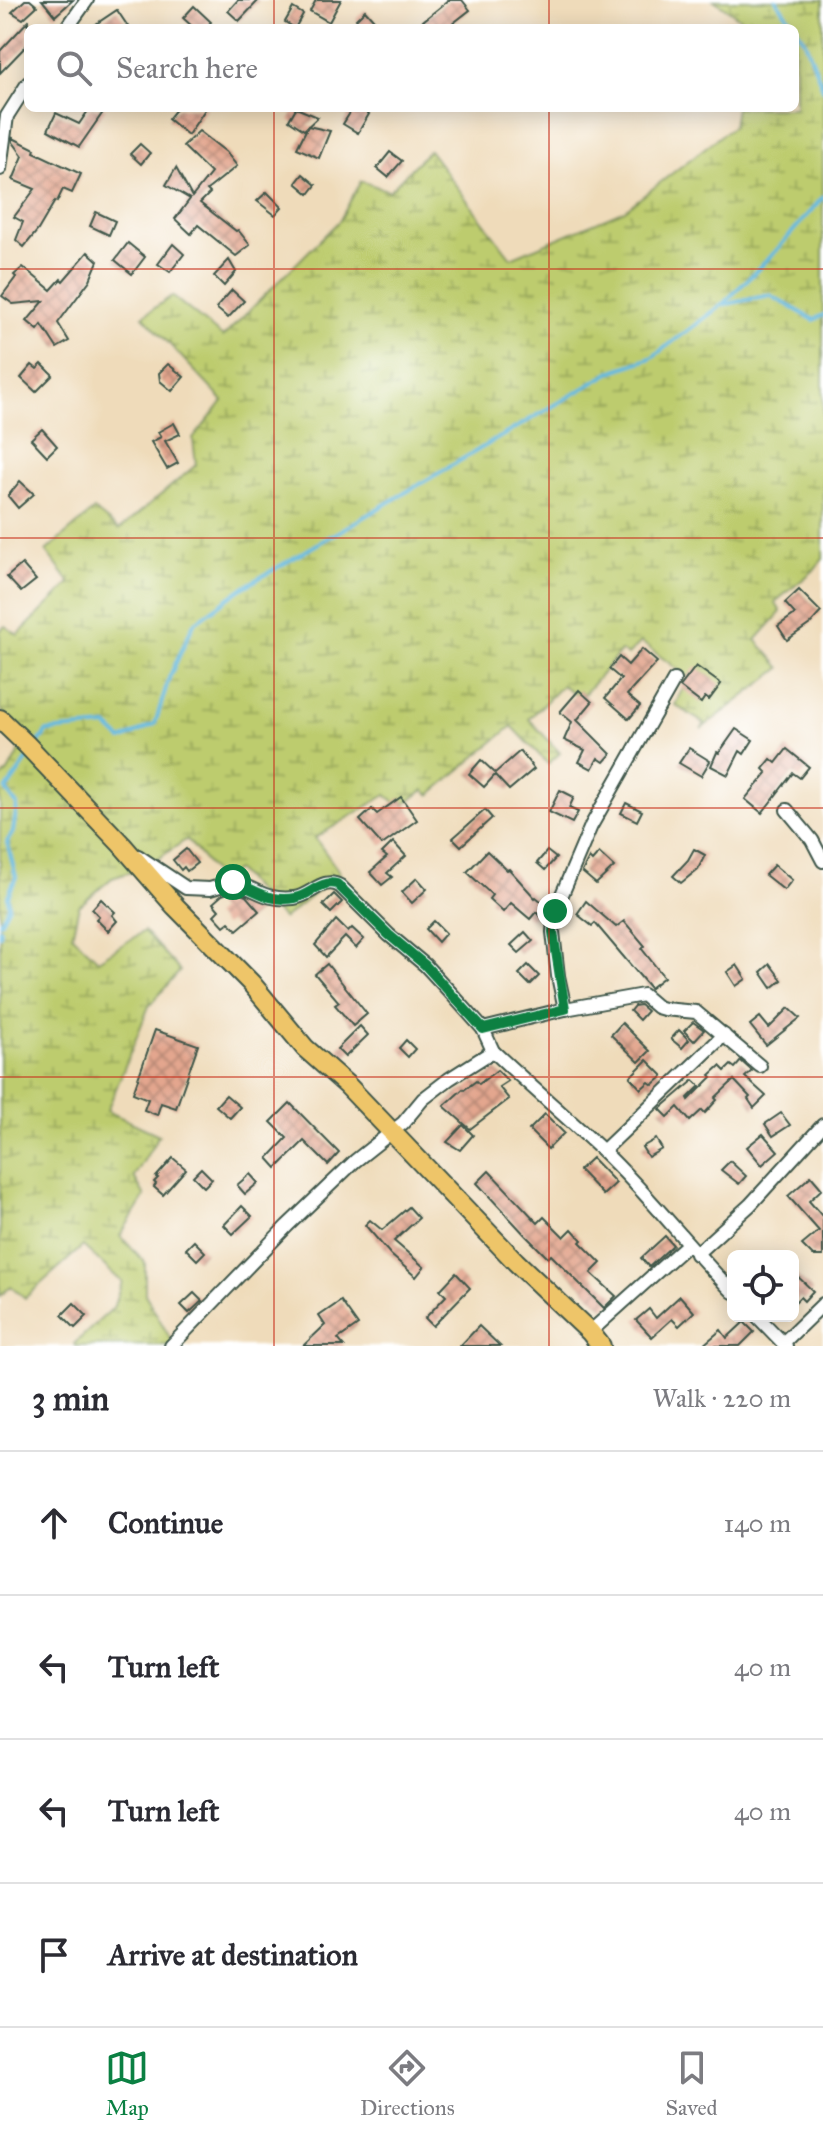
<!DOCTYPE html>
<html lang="en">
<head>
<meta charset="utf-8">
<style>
  :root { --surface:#fff; --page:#f7f7f7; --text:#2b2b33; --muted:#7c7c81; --line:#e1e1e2; --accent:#0b8043 }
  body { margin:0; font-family:"IM FELL Great Primer",serif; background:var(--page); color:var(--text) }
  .controls { position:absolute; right:24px; bottom:24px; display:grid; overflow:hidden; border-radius:12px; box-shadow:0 4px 20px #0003 }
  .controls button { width:72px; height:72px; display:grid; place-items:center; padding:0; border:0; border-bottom:2px solid var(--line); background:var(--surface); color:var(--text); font:40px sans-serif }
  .stop { position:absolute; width:24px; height:24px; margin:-18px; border:6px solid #0b8043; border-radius:50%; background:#fff }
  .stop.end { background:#0b8043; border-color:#fff; box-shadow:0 2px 8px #0008 }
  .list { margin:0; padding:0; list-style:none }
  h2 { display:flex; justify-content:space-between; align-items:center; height:104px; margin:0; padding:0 32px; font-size:34px }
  h2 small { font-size:26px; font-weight:400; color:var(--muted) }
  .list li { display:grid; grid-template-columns:52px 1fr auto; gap:24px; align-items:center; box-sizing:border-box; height:144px; padding:0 32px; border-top:2px solid var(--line) }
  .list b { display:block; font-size:30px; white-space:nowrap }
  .list em { font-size:26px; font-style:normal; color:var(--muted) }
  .icon { flex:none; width:44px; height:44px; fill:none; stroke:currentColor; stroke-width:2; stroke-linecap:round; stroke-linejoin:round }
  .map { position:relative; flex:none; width:823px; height:1346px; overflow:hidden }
  .search { position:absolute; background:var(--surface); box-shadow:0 4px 20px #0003; left:24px; right:24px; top:24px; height:88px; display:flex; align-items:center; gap:20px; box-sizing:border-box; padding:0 28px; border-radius:12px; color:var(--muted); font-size:30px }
  .sheet { height:680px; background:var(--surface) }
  nav { display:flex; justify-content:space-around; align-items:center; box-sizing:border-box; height:112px; border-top:2px solid var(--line); background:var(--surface); font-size:22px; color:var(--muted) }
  nav a { display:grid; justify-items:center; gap:4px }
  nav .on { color:var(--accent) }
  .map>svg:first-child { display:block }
  .wetland { fill:url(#wetland-marsh); stroke:#6e8451; stroke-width:2 }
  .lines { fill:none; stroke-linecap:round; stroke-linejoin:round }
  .stream { stroke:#65bae1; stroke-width:4 }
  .building { fill:url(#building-cross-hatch) }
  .minor-casing { stroke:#3e5548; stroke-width:16 }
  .primary-casing { stroke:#3e5548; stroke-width:22 }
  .minor { stroke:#fff; stroke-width:12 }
  .primary { stroke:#eec569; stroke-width:18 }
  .route { stroke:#0b8043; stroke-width:10 }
  .grid { fill:none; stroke:#c8321e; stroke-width:2; stroke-opacity:0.55 }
</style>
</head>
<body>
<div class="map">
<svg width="823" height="1346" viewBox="0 0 823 1346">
  <defs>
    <pattern id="wetland-marsh" width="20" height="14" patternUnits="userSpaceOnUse" patternTransform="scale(2)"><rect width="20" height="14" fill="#bdcc6e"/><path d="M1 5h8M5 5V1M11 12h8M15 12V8" fill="none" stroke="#99a75b"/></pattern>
    <pattern id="building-cross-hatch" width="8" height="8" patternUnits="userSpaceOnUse" patternTransform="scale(2)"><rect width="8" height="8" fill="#e3a68e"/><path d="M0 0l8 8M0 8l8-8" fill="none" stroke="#b78875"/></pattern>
  </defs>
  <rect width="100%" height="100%" fill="#fff"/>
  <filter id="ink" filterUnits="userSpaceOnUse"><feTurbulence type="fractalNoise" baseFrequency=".0125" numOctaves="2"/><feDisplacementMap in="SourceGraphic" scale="16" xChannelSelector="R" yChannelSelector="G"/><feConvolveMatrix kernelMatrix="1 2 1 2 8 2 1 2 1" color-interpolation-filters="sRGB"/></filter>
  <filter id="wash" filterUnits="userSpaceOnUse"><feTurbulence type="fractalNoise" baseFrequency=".006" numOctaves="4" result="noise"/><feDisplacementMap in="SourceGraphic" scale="32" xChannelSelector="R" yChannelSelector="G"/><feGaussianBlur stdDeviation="1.8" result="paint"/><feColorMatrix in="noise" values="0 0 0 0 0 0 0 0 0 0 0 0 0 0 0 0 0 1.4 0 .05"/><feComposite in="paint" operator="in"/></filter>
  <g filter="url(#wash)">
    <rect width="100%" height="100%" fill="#efdbba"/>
    <polygon class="wetland" points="714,0 823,0 823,559 813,571 775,602 781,612 756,640 781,668 701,729 705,724 675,705 688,677 641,642 628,655 621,651 581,698 562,685 529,719 560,753 548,764 512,726 430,795 424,790 401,807 386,795 315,838 340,873 283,919 236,870 221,881 187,839 146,867 112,878 79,906 72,935 98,960 144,931 180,971 149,1006 107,1111 159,1135 134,1177 145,1196 120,1236 145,1262 145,1294 174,1345 75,1346 74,1344 113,1308 122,1282 83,1246 25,1298 11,1286 0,1296 0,779 8,772 26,739 0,709 0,631 5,626 18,635 70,583 46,551 94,510 119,530 196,465 193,439 223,401 143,316 172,296 223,337 340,220 361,181 389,191 429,150 511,258 625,210 733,126 736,108 795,108 795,28 747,28 748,24"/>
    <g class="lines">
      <g class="stream">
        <polyline points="776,0 805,41 823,89"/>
        <polyline points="724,303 774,253 823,197"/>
        <polyline points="36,746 47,731 107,726 122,740 155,724 169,678 194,623 244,587 613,371 651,358 722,305 770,295 814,320 823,315"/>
        <polyline points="0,923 9,906 8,896 16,877 7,842 13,832 17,805 6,790 29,757"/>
        <polyline points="0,929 0,935"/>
      </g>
    </g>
    <g id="blocks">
      <g class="building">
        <polygon points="25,0 30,0 37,6 23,19 12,12"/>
        <polygon points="42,0 73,0 55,16"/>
        <polygon points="238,0 259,0 239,21 228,11"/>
        <polygon points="316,0 341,0 329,22 310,11"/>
        <polygon points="449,0 462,0 470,10 447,28 429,28 423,21"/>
        <polygon points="194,6 211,22 206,28 194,28 183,18"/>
        <polygon points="293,8 303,14 295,28 285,22"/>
        <polygon points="117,10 129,28 90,28"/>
        <polygon points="365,10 381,28 364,28 356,19"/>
        <polygon points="28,21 28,44 0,73 0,51"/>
        <polygon points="90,108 106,108 79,147 48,130 56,113 79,124"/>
        <polygon points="177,108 206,108 188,135 168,119"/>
        <polygon points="296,108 318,117 304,130 289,120"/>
        <polygon points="353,108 359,108 369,114 358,133 343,124"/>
        <polygon points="308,126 330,131 319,158 297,148"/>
        <polygon points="199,131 226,152 237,166 207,190 210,193 200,203 236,231 238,230 250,245 236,256 198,225 191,234 175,219 190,199 166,185 176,168 192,197 211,173 183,146"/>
        <polygon points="13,138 35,149 34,152 81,174 72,193 63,189 57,202 55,201 38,230 24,247 16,240 23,222 14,217 35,189 13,180 23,156 13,142"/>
        <polygon points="140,144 150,153 141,164 130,154"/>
        <polygon points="390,152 402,161 388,177 377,168"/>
        <polygon points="303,174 316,185 309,194 296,183"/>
        <polygon points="267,192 282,207 275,215 257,201"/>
        <polygon points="96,212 115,221 109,235 90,226"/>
        <polygon points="128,243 145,257 132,274 115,260"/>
        <polygon points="173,244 184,254 170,272 158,264"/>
        <polygon points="88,252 98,261 90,280 58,323 69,341 57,348 42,325 38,330 27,321 44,301 13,304 2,296 16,277 14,275 23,267 51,290 61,279 63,281"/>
        <polygon points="229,260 236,272 224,286 214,276"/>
        <polygon points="232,290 244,301 228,318 216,308"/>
        <polygon points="42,364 53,375 36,392 21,378 32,365 37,369"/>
        <polygon points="168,364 184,377 172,391 160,381 159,373"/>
        <polygon points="174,423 180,434 165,441 178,463 167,469 151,442 161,437 158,432"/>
        <polygon points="42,429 57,446 47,456 31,439"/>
        <polygon points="20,481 34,494 18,508 8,496"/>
        <polygon points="22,564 36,580 21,592 7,577"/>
        <polygon points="799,590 821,612 810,624 787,640 778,626 795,614 785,603"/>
        <polygon points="642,649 657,662 627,695 640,706 629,719 605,698 621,679 609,669 619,657 628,665"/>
        <polygon points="696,666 721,684 709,700 705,697 701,703 680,687"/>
        <polygon points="579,690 592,702 577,720 611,754 604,762 598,758 592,769 579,762 585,750 564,740 572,722 560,712"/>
        <polygon points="736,729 753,740 744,754 740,751 728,775 711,766 717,752 719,753"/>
        <polygon points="689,748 710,761 701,776 679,763"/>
        <polygon points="787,749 809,767 800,778 793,773 762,813 745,799 767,773 763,769 771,759 776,763"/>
        <polygon points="520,751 534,769 509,790 495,775 484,787 469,774 481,760 495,773"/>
        <polygon points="560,790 574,797 569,808 578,812 572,823 549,812"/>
        <polygon points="401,797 417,820 382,845 360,820 372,809 377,814"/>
        <polygon points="626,803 642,811 637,821 621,813"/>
        <polygon points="485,810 492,818 461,846 453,838"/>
        <polygon points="393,842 406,856 387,873 392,877 382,885 370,872 387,857 382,853"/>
        <polygon points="186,849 197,863 187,871 184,867 181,870 173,860"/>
        <polygon points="694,849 705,855 698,869 681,883 673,876 688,860"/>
        <polygon points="487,851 507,870 509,869 535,898 536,897 547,906 544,919 536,912 530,919 511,903 503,912 489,899 492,895 467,872"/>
        <polygon points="547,851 556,858 545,870 537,863"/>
        <polygon points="599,853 614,867 596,884 582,872 589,858 592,861"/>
        <polygon points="774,865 792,880 784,890 765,875"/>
        <polygon points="417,878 427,889 412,903 402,892"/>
        <polygon points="233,891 246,896 259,911 237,930 229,922 224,926 214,915 219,910 213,903 222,895"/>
        <polygon points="334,894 342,902 331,913 323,905"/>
        <polygon points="101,899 115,912 112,915 117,921 108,931 96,919 99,916 92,909"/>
        <polygon points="586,901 616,927 624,921 645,946 642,949 664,977 650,988 595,923 592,926 577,914"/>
        <polygon points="336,920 348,932 352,928 364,939 356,948 345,937 326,957 315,945"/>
        <polygon points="434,921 446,933 438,942 426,929"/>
        <polygon points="525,932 533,941 519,953 511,945"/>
        <polygon points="327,964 367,1014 353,1026 335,1005 339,1002 315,974"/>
        <polygon points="770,964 782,980 772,988 761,972"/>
        <polygon points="528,965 539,976 530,985 519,974"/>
        <polygon points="737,965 746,979 736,986 727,972"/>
        <polygon points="640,1005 647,1011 639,1020 630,1011 634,1006"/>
        <polygon points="789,1008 800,1018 766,1045 750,1025 760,1017 769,1028"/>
        <polygon points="693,1022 704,1030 694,1041 684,1031"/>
        <polygon points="622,1023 650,1051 639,1062 611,1035"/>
        <polygon points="360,1026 368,1035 345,1057 337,1049"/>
        <polygon points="155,1030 198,1045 176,1108 161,1103 157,1115 144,1110 148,1099 133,1093"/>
        <polygon points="679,1030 689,1040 682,1048 671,1039"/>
        <polygon points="406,1040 415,1049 408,1057 399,1048"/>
        <polygon points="647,1060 663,1076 653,1085 649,1082 641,1089 630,1077"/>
        <polygon points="741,1061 752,1071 745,1077 766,1096 754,1108 748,1099 750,1097 734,1080 715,1098 717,1100 705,1113 702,1110 690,1121 678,1107 668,1117 660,1109 694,1080 700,1086 688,1098 689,1100 712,1077 710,1075 720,1066 725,1071 731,1065 735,1068"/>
        <polygon points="497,1070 508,1081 499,1087 509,1099 470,1129 444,1106 463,1089 464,1090 476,1081 479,1084"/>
        <polygon points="226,1095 240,1107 230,1118 216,1106"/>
        <polygon points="290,1103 339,1153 328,1165 304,1141 277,1168 268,1158 287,1138 271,1122"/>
        <polygon points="781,1113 790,1125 773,1136 765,1124"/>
        <polygon points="545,1114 564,1133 548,1149 529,1130"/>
        <polygon points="463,1125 473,1135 460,1150 447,1142"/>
        <polygon points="763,1134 778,1151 762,1165 747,1147"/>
        <polygon points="656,1139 662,1149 648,1157 642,1147"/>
        <polygon points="173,1158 186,1169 163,1195 154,1187 156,1184 154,1182 158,1178 156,1177"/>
        <polygon points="592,1158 616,1183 603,1195 579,1170"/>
        <polygon points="730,1161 746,1176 739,1184 721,1170"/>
        <polygon points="201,1168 212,1179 204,1187 193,1176"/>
        <polygon points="489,1171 538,1223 544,1217 564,1237 572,1229 582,1240 580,1242 601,1263 591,1273 616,1296 604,1308 551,1255 548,1258 526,1236 477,1183"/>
        <polygon points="250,1174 258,1183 245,1194 237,1185"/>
        <polygon points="811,1176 822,1189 809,1201 823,1217 823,1256 813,1256 802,1245 819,1231 788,1196"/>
        <polygon points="242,1206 252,1216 233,1234 224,1225"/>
        <polygon points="409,1207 419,1218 394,1241 424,1267 416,1277 391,1255 365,1225 370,1220 382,1230"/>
        <polygon points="665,1236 673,1245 649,1267 641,1258"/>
        <polygon points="194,1241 205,1252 197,1260 186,1249"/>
        <polygon points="793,1272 813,1291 804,1301 800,1297 793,1304"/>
        <polygon points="456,1273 470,1288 433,1326 425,1318 446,1296 440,1290"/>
        <polygon points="194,1293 202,1301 189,1313 181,1305"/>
        <polygon points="680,1296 694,1312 679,1326 672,1319 652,1337 636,1320 649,1309 656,1318"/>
        <polygon points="341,1301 358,1325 338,1339 344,1346 303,1346 325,1325 319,1316"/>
        <polygon points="74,1303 87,1316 75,1328 62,1315"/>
        <polygon points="744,1322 754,1332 740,1346 702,1346 721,1330 727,1338"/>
        <polygon points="479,1326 500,1346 460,1346"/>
      </g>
    </g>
  </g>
  <g filter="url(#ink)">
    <use href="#blocks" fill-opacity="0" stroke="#3e5548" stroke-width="2"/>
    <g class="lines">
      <defs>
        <g id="minor">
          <polyline points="67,28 87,0"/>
          <polyline points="0,169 7,116 28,83"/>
          <polyline points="787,810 812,840 823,861"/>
          <path d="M138,856L186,888L210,889L233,882C258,889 265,901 294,898C311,896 323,876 340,886L389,935L425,965L450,992L483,1029L493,1051C529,1085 567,1117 603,1151C649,1195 688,1246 733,1292"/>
          <polyline points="565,1009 558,976 553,932 555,911 591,826 674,680"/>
          <polyline points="483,1029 565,1009 643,995 657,1007 664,1009 696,1012 760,1066"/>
          <polyline points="603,1151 724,1035"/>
          <polyline points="696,1254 750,1205 823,1125"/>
          <polyline points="757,1316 786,1346"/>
          <polyline points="590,1332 688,1244"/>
          <polyline points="783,1343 823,1304"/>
          <polyline points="171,1346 287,1226 355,1161 403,1123 423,1099 449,1079 493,1051"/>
        </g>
        <polyline id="primary" points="0,719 27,745 122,845 175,906 251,983 305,1048 347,1085 516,1262 590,1332 601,1346"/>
      </defs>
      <use href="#minor" class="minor-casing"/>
      <use href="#primary" class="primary-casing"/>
      <use href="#minor" class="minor"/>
      <use href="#primary" class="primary"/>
    </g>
  </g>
  <g class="lines" filter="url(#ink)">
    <path class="route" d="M233,882C256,889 268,903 295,898C311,895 320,880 337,884L389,935L425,965L483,1029L565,1009L553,932L555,911"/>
  </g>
  <path class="grid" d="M274,0V28M549,0V28M274,108V1346M549,108V1346M0,269H823M0,538H823M0,808H823M0,1077H823"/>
</svg>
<div class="controls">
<button><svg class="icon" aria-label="locate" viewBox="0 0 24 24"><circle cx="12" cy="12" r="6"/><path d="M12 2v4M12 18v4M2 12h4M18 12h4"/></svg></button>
</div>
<div class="stop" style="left:233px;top:882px"></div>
<div class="stop end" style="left:555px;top:911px"></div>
<div class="search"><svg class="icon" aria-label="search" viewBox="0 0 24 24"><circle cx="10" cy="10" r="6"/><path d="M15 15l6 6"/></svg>Search here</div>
</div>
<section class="sheet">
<h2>3 min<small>Walk · 220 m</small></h2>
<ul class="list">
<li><svg class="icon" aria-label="ahead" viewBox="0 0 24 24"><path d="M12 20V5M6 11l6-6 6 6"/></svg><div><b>Continue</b></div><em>140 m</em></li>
<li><svg class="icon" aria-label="left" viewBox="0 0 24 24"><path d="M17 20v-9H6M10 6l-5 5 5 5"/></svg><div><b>Turn left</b></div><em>40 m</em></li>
<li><svg class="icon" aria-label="left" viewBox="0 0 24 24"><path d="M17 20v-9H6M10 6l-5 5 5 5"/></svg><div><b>Turn left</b></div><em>40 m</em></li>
<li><svg class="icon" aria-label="arrive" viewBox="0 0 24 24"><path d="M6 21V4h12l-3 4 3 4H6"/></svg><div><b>Arrive at destination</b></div></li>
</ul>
</section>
<nav>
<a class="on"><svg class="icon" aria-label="map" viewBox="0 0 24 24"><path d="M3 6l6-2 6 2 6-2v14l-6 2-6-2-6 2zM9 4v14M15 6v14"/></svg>Map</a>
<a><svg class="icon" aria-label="directions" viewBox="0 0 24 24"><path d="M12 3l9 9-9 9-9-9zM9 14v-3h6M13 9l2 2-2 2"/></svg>Directions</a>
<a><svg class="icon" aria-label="saved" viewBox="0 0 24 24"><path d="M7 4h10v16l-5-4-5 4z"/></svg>Saved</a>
</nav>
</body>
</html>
